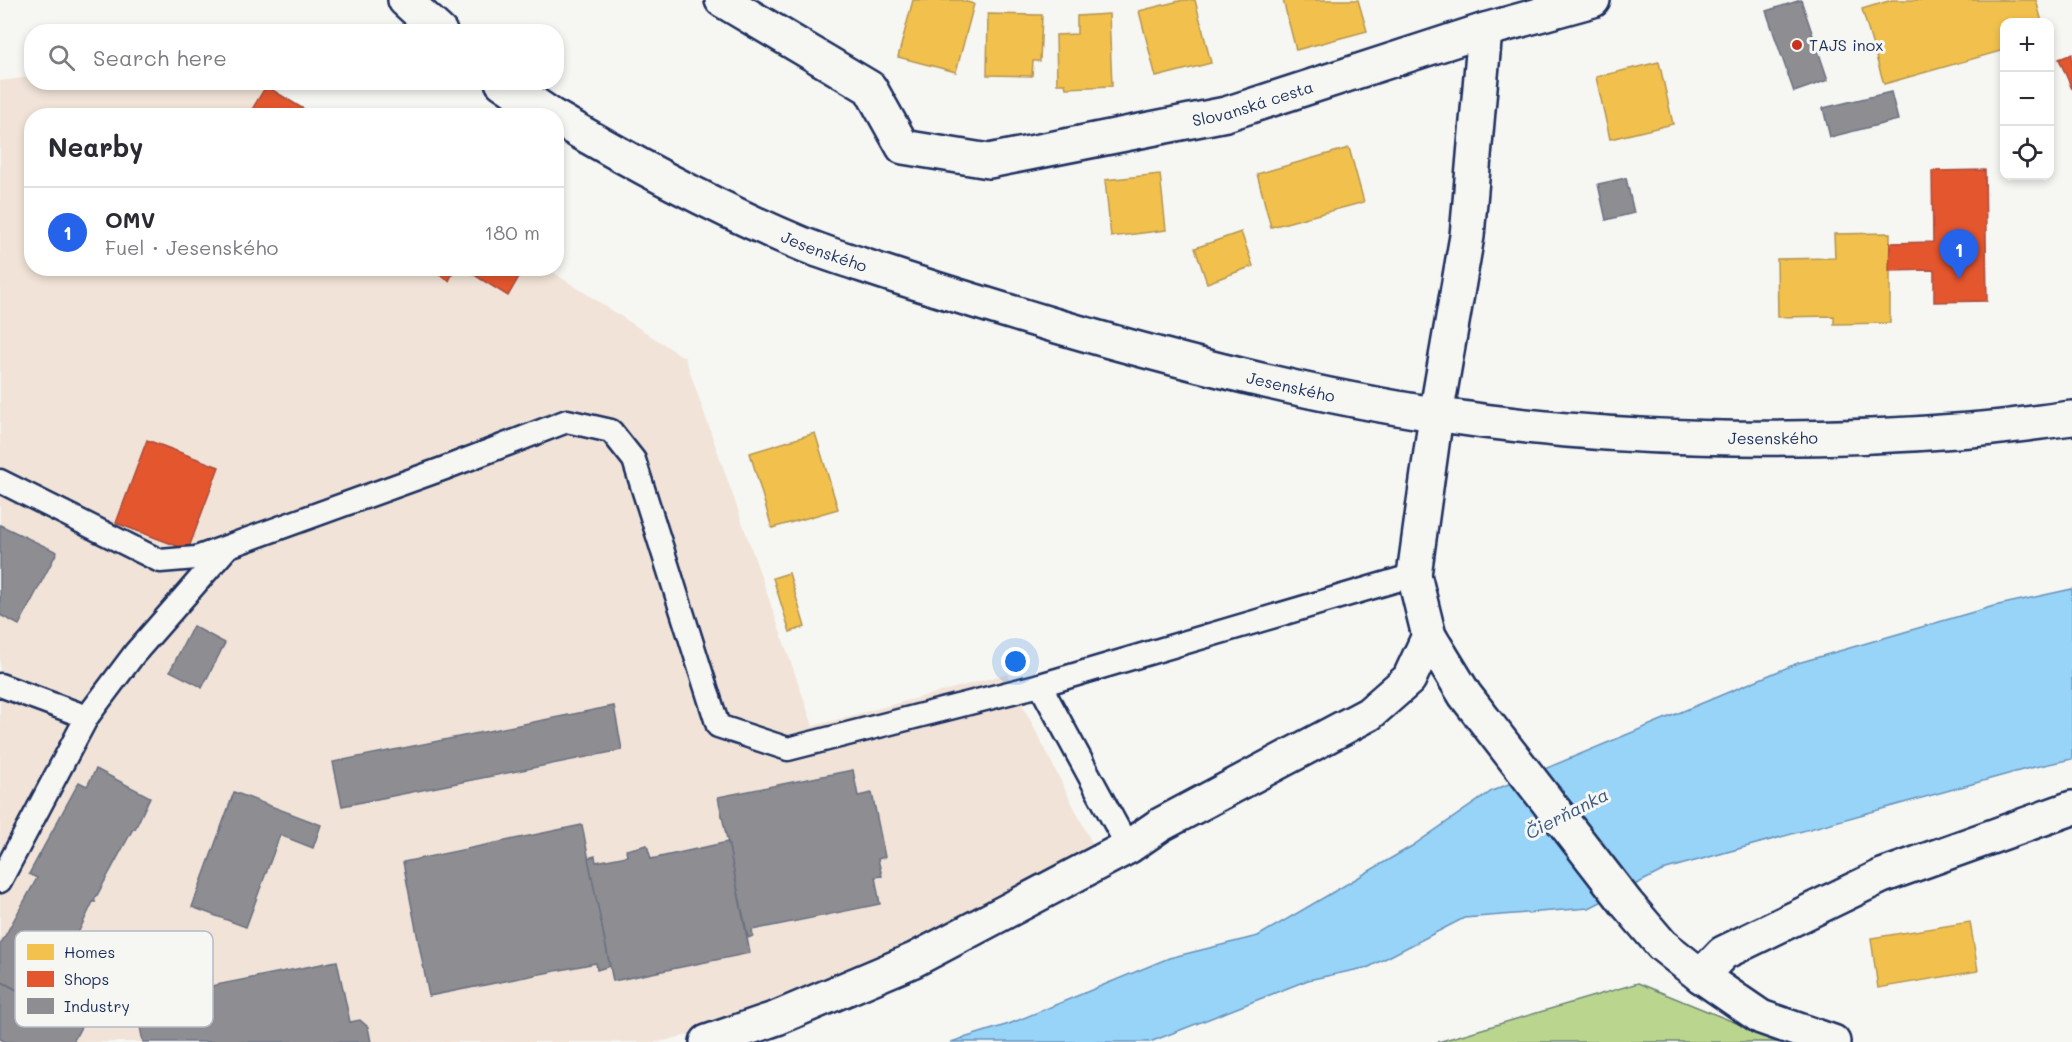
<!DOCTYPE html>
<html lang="en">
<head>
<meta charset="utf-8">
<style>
  :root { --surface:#fff; --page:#f7f7f7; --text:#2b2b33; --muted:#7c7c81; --line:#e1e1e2; --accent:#2563eb }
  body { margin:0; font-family:Mali,sans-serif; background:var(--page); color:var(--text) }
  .controls { position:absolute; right:18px; top:18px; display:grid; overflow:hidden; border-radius:12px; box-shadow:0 3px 9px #0003 }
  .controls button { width:54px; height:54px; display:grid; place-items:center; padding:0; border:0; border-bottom:2px solid var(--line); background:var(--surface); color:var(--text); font:30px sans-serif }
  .you { position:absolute; left:1016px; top:662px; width:21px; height:21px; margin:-15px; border:4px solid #fff; border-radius:50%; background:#1a73e8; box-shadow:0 0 0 9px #1a73e833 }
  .badge { display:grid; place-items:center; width:39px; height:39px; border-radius:50%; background:var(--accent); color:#fff; font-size:20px; font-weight:700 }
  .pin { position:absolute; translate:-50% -50px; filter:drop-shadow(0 2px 3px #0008) }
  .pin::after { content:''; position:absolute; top:32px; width:21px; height:18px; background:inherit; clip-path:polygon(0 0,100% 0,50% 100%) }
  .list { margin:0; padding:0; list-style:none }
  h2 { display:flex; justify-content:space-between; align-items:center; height:78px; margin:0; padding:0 24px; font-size:26px }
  h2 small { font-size:20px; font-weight:400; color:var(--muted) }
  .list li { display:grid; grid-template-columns:39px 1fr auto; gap:18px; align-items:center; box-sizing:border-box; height:90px; padding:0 24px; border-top:2px solid var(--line) }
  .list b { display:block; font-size:22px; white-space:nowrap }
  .list p { margin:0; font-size:20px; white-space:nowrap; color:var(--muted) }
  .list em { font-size:20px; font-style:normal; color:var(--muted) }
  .icon { flex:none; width:33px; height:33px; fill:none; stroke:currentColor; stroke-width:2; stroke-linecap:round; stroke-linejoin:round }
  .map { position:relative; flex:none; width:2072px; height:1042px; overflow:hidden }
  .search { position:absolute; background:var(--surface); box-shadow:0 3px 9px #0003; left:24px; top:24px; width:540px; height:66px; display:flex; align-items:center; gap:15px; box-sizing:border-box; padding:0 21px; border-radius:24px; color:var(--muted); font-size:22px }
  .panel { position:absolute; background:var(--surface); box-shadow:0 3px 9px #0003; left:24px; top:108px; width:540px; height:168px; border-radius:24px }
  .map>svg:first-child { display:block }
  .built { fill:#f1e3d7 }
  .green { fill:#bad68e; stroke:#6a8276; stroke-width:1.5 }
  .water { fill:#98d4f8; stroke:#6692ba; stroke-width:1.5 }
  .homes { fill:#f2c14e; stroke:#b29553; stroke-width:1.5 }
  .shops { fill:#e4572e; stroke:#a84b3c; stroke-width:1.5 }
  .industry { fill:#8d8d92; stroke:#6b7182; stroke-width:1.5 }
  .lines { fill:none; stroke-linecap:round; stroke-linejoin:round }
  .service-casing { stroke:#1b2f5e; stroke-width:27 }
  .minor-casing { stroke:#1b2f5e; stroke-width:38 }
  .primary-casing { stroke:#1b2f5e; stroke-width:38 }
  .service { stroke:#f6f6f2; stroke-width:22 }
  .minor { stroke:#f6f6f2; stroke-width:33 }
  .primary { stroke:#f6f6f2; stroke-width:33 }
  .poi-dot { fill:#c8321e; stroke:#f6f6f2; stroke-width:2 }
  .labels { text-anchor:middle; stroke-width:6; stroke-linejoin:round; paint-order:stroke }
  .poi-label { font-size:16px; fill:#1b2f5e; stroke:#f6f6f2; text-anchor:start }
  .street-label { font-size:16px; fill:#1b2f5e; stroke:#f6f6f2 }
  .water-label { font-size:18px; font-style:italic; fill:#3a5884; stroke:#f6f6f2 }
  .key { fill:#f6f6f2; stroke:#b4bac6; stroke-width:1.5 }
  .key-label { font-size:16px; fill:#1b2f5e }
</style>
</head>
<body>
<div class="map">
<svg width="2072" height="1042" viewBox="0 0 2072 1042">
  <rect width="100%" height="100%" fill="#f6f6f2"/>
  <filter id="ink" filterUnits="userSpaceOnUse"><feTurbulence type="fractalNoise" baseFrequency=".0167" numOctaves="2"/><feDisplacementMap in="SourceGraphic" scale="12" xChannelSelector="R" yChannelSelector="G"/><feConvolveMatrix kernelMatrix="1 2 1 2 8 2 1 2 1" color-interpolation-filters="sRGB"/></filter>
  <g filter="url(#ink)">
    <polygon class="built" points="31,77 32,82 262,83 313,115 32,116 32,268 548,269 685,358 813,726 1007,674 1097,853 934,941 692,1034 659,1042 0,1042 0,81"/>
    <polygon class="green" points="1638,983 1783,1042 1438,1042"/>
    <polygon class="water" points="2072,589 2072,759 2026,769 1666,869 1589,908 1464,918 1369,967 1308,980 1150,1042 951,1042 1009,1024 1169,958 1258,936 1412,846 1492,791 1798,663 1994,606"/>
    <g class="homes">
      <polygon points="913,0 960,0 974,4 956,72 898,57"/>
      <polygon points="1183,0 1195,0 1211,63 1156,77 1139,11"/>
      <polygon points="1283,0 1358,0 1367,31 1296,50"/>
      <polygon points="1892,0 2036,0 2042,22 2004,22 2004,50 1884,84 1862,9"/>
      <polygon points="988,14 1042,15 1040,61 1033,61 1032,76 987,75"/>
      <polygon points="1109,14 1112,86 1066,88 1065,84 1057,84 1056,35 1077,34 1077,16"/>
      <polygon points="1659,62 1673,124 1610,139 1596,77"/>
      <polygon points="1349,148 1364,202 1271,227 1257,174"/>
      <polygon points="1160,174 1166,230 1111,237 1105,180"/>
      <polygon points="1241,232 1253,266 1207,283 1195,248"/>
      <polygon points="1890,233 1890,323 1834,324 1834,316 1778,317 1777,259 1835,258 1834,234"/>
      <polygon points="815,433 838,509 772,528 750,453"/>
      <polygon points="789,573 805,627 790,632 773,578"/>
      <polygon points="1970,922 1978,971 1878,988 1871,938"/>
    </g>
    <g class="shops">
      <polygon points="2072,54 2072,89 2059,59"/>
      <polygon points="266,86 315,116 248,116"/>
      <polygon points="1985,170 1987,301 1934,302 1934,270 1889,271 1890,243 1933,242 1932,171"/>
      <polygon points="429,268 455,268 449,281"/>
      <polygon points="463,268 524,268 508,296"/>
      <polygon points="147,440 219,467 188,550 116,523"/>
    </g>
    <g class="industry">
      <polygon points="1801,0 1828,80 1794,92 1766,11"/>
      <polygon points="1891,92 1898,120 1830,137 1823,108"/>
      <polygon points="1626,178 1634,213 1606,220 1598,184"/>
      <polygon points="0,525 57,552 19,625 0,615"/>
      <polygon points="193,626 225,643 202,688 200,686 170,671"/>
      <polygon points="614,706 622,750 342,806 333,762"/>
      <polygon points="96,769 150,797 135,829 133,829 94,901 96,902 93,902 69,952 40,1002 0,981 0,945 37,878 29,874 79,782 87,786"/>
      <polygon points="853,770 858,796 872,793 885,857 878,859 882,876 875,877 880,904 752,930 753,936 748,938 718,797"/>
      <polygon points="234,792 321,825 313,848 280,835 246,927 192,907"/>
      <polygon points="582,825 610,966 597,970 596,963 429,996 403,862"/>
      <polygon points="728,842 750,953 613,981 588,858 595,856 596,862 627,856 626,850 647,845 651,859"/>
      <polygon points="337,961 350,1022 360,1020 368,1027 371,1042 143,1042 135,1001"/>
      <polygon points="0,981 82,1025 73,1042 6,1042 0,1039"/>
    </g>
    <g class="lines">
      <defs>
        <g id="service">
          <polyline points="0,481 160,561 196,558 445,468 567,421 611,431 634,460 718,726 788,749 1040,685 1414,575"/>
          <polyline points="0,685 87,717"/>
          <polyline points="1040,685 1128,847"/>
          <polyline points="0,881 87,717 135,653 226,549"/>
        </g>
        <g id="minor">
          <path id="s1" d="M722,0L870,88L903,147L989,161L1226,114L1485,30L1593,0"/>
          <polyline points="1485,30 1467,236 1436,415 1414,575 1429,636 1465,695 1627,904 1662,945 1701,976 1761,1017 1833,1042"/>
          <polyline points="1701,976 1723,953 1882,876 2072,808"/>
          <polyline points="707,1042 777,1018 914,960 1128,847 1160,825 1369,714 1409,679 1429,636"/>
        </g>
        <g id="primary">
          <polyline points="405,0 440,32"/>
          <polyline points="502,82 552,116"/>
          <path id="s2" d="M556,118C636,165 717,209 802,244C821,252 842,258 862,265C924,286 987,305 1050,324C1176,361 1304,394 1434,414C1607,441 1796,444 1970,430C2004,428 2038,422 2072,418"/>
        </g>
      </defs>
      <use href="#service" class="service-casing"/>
      <use href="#minor" class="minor-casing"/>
      <use href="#primary" class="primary-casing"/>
      <use href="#service" class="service"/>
      <use href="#minor" class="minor"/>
      <use href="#primary" class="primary"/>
    </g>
  </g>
  <circle class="poi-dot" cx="1797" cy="45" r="6"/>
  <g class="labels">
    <g class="poi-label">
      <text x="1809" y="51">TAJS inox</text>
    </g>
    <g class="street-label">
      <text dy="6" stroke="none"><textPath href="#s1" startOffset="597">Slovanská cesta</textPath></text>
      <text dy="6" stroke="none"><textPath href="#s2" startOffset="300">Jesenského</textPath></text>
      <text dy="6" stroke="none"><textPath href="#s2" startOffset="786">Jesenského</textPath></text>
      <text dy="6" stroke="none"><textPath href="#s2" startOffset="1272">Jesenského</textPath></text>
    </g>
    <g class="water-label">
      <text transform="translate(1567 814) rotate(-27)" y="6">Čierňanka</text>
    </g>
  </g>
  <rect x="15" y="931" width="198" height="96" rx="9" class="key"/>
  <rect x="27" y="944" width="27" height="16" fill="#f2c14e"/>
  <rect x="27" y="971" width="27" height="16" fill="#e4572e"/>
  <rect x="27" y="998" width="27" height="16" fill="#8d8d92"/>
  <g class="key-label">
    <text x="64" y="958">Homes</text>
    <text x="64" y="985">Shops</text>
    <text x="64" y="1012">Industry</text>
  </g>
</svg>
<div class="controls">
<button>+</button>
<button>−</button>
<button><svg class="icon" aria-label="locate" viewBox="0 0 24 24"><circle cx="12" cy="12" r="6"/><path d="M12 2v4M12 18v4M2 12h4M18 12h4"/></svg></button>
</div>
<div class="you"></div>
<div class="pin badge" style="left:1959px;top:279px">1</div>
<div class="search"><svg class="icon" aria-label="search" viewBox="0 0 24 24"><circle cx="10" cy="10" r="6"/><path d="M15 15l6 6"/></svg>Search here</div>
<section class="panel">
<h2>Nearby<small></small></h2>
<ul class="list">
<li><span class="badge">1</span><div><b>OMV</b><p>Fuel · Jesenského</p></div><em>180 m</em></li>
</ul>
</section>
</div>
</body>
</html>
